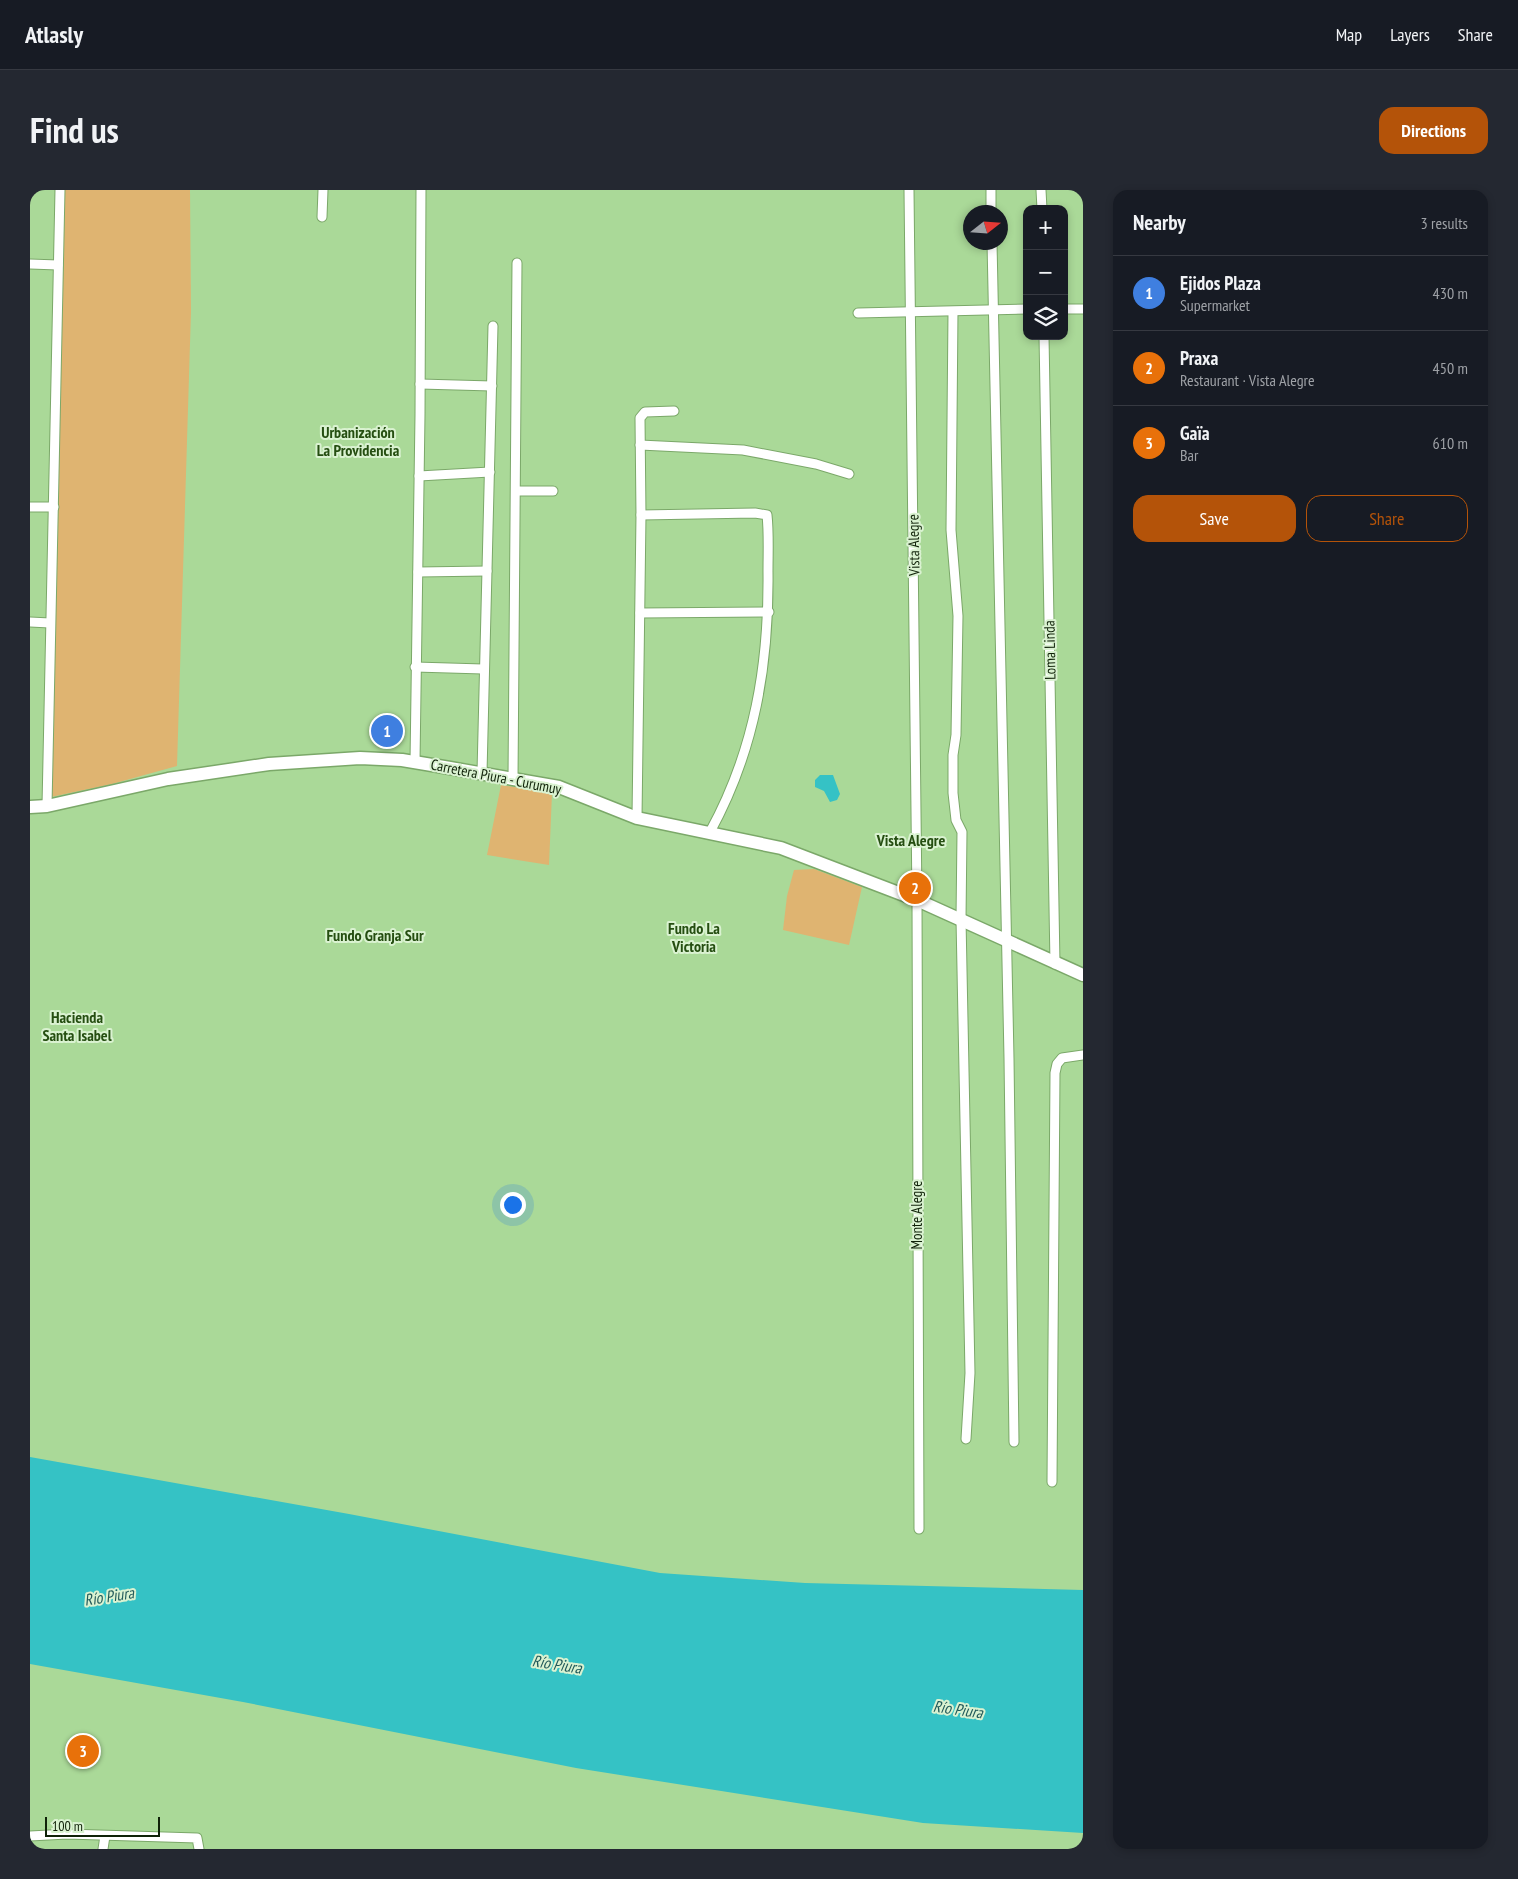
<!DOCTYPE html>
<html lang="en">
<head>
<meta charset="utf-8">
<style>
  :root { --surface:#171b24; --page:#242831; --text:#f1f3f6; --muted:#9ea1a6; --line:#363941; --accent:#b45309 }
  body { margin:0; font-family:"PT Sans Narrow",sans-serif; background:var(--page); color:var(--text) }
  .controls { position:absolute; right:15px; top:15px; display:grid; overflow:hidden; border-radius:10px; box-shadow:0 2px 8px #0003 }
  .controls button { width:45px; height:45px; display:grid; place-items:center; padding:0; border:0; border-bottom:1px solid var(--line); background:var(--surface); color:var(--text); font:25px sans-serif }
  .compass { position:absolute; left:933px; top:15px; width:45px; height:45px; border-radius:50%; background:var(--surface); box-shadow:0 2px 8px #0003; rotate:73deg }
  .scale { position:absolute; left:15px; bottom:12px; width:115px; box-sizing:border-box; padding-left:5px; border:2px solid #102209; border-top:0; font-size:14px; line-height:18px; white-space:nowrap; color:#102209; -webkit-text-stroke:4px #daf2d1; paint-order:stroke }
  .you { position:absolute; left:482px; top:1014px; width:18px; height:18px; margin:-12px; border:4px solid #fff; border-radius:50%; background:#1a73e8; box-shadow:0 0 0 8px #1a73e833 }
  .badge { display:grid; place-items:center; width:32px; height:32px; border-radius:50%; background:var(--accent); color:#fff; font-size:16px; font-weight:700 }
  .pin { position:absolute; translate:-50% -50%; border:2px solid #fff; box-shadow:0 1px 5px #0006 }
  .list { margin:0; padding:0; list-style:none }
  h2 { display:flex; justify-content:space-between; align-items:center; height:65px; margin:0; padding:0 20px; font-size:21px }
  h2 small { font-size:16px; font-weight:400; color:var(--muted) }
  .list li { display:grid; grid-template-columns:32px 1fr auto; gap:15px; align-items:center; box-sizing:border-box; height:75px; padding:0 20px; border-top:1px solid var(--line) }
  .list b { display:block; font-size:19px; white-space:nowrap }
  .list p { margin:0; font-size:16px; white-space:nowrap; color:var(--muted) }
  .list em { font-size:16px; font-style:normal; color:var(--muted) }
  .actions { display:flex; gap:10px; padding:15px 20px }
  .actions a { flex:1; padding:11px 0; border:1px solid var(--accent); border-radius:15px; text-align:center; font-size:18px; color:var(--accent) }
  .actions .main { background:var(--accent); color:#fff }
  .icon { flex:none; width:28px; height:28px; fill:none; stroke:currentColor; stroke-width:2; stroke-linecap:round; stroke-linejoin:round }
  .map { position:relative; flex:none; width:1053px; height:1659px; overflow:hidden; border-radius:15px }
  header { display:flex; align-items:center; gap:30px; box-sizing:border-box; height:70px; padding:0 25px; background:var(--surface); border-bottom:1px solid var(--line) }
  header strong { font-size:24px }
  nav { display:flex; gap:28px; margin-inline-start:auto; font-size:18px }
  .intro { display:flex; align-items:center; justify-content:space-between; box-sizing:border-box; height:120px; padding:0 30px }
  h1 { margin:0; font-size:35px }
  .button { padding:12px 22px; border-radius:15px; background:var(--accent); color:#fff; font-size:18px; font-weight:700 }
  main { display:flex; gap:30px; padding:0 30px }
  aside { flex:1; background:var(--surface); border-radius:15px; box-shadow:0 2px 8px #0003 }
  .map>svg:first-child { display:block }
  .green { fill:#dfb471 }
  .water { fill:#35c2c5 }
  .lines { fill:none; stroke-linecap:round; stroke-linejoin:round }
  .minor-casing { stroke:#7ba869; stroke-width:11 }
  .secondary-casing { stroke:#7ba869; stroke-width:15 }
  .minor { stroke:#fff; stroke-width:9 }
  .secondary { stroke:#fff; stroke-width:12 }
  .labels { text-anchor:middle; stroke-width:4; stroke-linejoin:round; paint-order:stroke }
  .street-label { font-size:15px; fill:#102209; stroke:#daf2d1 }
  .neighbourhood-label { font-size:16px; font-weight:bold; fill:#254e11; stroke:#daf2d1 }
  .water-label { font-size:16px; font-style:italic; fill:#21595a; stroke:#daf2d1 }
</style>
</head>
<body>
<header>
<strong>Atlasly</strong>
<nav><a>Map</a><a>Layers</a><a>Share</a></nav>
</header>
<div class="intro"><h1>Find us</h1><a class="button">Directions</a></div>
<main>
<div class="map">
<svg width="1053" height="1659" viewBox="0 0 1053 1659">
  <rect width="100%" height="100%" fill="#aad998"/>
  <g class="green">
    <polygon points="35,0 160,0 161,121 147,576 82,594 21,607"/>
    <polygon points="471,595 522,603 519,675 457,665"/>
    <polygon points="784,679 832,697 819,755 753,740 757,706 764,680"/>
  </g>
  <g class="water">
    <polygon points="790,585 803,585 810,604 807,610 800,612 794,601 785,597 785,590"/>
    <polygon points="0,1267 319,1324 630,1383 775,1393 1053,1400 1053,1643 893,1633 546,1578 213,1512 0,1474"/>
  </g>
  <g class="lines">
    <defs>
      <g id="minor">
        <polyline points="879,0 887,710 889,1339"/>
        <polyline points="961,0 961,22"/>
        <polyline points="1011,0 1012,19"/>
        <polyline points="292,27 293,0"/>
        <polyline points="962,52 979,868 984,1252"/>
        <polyline points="0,74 28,75"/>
        <polyline points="1034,119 1053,119"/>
        <polyline points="923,122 921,340 928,426 926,545 923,565 923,603 926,630 932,642 931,729 940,1183 936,1249"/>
        <polyline points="828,123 997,119"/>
        <polyline points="1014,146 1025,774"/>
        <polyline points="390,194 462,196"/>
        <polyline points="610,255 713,260 786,274 819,284"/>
        <polyline points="389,286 460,282"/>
        <polyline points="487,301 523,301"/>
        <polyline points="0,317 24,317"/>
        <path d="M611,325L725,323L737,325C739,343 738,363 738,382C739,474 725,560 680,642"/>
        <polyline points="388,382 457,381"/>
        <polyline points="610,423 739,422"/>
        <polyline points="0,432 20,433"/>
        <polyline points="385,477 453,479"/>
        <polyline points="385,572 390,225 391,0"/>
        <polyline points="452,583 463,136"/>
        <polyline points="483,589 487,73"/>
        <polyline points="17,616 30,0"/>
        <polyline points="607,628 611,325 610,228 615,222 644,221"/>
        <polyline points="1022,1292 1025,883 1027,874 1032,868 1053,865"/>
        <polyline points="0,1646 37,1644 167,1648 169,1659"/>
        <polyline points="73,1659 75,1646"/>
      </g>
      <polyline id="secondary" points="0,617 17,616 138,589 239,574 330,568 372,570 420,578 529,597 607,628 751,658 887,710 1053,785"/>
    </defs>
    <use href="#minor" class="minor-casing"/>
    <use href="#secondary" class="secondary-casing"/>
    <use href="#minor" class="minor"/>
    <use href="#secondary" class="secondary"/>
  </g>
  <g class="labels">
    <g class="street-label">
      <text transform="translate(884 355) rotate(-91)" y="5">Vista Alegre</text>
      <text transform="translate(1020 460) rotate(-91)" y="5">Loma Linda</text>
      <text transform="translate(466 587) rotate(11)" y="5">Carretera Piura - Curumuy</text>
      <text transform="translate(887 1025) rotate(-90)" y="5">Monte Alegre</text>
    </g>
    <g class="neighbourhood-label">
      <text x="328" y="248">Urbanización<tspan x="328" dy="18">La Providencia</tspan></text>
      <text x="881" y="656">Vista Alegre</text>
      <text x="664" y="744">Fundo La<tspan x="664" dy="18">Victoria</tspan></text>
      <text x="345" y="751">Fundo Granja Sur</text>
      <text x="47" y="833">Hacienda<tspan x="47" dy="18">Santa Isabel</tspan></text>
    </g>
    <g class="water-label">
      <text transform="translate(79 1406) rotate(-9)" y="6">Río Piura</text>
      <text transform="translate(527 1474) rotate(9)" y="6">Río Piura</text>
      <text transform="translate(928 1519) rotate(8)" y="6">Río Piura</text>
    </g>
  </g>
</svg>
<div class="controls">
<button>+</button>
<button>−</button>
<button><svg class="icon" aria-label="layers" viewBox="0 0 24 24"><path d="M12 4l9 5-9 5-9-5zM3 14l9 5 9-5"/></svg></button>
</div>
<svg class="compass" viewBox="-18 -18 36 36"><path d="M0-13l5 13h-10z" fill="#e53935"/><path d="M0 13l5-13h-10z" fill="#9ea1a6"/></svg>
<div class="scale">100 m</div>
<div class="you"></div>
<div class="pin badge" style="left:357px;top:541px;background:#3f7fe0">1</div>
<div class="pin badge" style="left:885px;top:698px;background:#e8710a">2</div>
<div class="pin badge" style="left:53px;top:1561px;background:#e8710a">3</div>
</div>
<aside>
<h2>Nearby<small>3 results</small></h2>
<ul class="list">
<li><span class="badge" style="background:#3f7fe0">1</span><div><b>Ejidos Plaza</b><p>Supermarket</p></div><em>430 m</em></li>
<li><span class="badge" style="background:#e8710a">2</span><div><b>Praxa</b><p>Restaurant · Vista Alegre</p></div><em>450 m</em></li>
<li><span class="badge" style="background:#e8710a">3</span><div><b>Gaïa</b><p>Bar</p></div><em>610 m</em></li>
</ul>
<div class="actions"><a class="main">Save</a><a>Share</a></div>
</aside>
</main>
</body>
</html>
